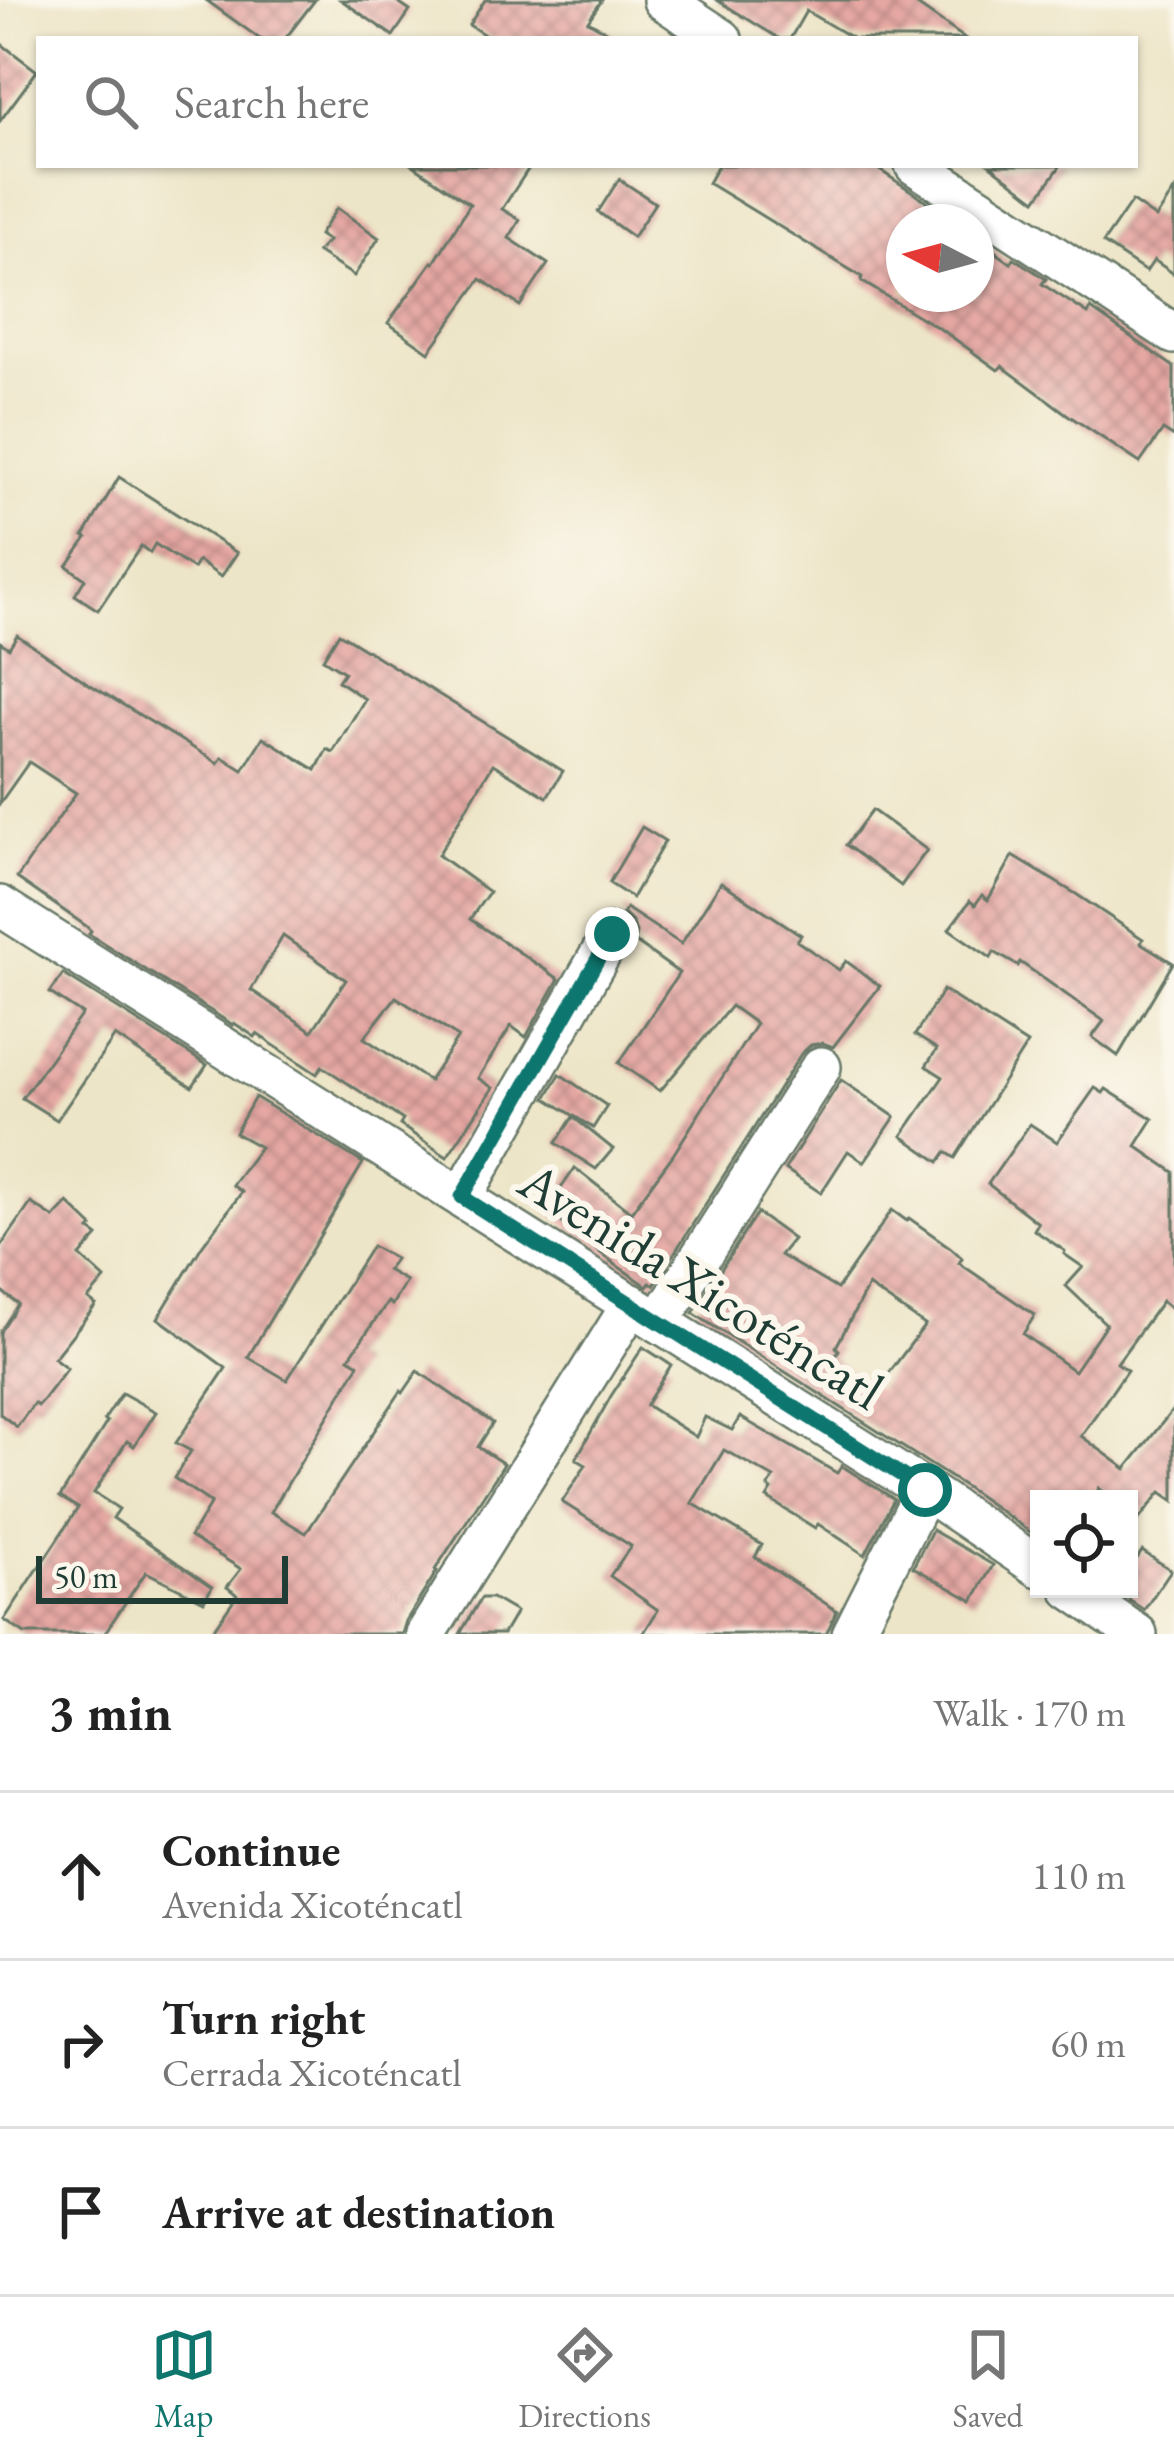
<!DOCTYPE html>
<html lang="en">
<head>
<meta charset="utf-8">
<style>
  :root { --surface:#fff; --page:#f6f6f6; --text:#222; --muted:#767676; --line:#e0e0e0; --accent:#0f766e }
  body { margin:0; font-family:"EB Garamond",serif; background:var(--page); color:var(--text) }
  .controls { position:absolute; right:36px; bottom:36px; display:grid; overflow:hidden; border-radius:0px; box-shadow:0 3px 9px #0004 }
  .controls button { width:108px; height:108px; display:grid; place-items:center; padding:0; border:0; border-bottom:3px solid var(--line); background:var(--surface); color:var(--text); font:60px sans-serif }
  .compass { position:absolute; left:886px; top:204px; width:108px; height:108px; border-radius:50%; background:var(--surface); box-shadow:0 3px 9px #0004; rotate:276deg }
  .scale { position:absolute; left:36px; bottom:30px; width:252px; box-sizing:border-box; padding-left:12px; border:6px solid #1f3d34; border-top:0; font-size:33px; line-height:42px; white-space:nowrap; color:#1f3d34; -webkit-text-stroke:9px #fbf7ec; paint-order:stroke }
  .stop { position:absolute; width:36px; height:36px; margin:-27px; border:9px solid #0f766e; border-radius:50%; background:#fff }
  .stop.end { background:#0f766e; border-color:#fff; box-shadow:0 3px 12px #0008 }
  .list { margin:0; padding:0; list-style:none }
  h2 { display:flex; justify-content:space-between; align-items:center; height:156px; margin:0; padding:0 48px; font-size:51px }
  h2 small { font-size:39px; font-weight:400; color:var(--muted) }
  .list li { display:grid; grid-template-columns:78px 1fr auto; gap:36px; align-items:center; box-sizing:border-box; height:168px; padding:0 48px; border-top:3px solid var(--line) }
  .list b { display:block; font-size:45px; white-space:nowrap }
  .list p { margin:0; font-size:39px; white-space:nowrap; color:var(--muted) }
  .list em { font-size:39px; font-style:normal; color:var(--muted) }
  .icon { flex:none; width:66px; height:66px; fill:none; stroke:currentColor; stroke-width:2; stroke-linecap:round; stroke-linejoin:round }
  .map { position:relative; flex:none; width:1174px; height:1634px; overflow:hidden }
  .search { position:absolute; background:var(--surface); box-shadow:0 3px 9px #0004; left:36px; right:36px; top:36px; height:132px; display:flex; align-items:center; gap:30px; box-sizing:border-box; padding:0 42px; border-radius:0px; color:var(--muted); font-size:45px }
  .sheet { height:660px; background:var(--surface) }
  nav { display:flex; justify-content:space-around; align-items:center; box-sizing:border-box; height:168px; border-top:3px solid var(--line); background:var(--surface); font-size:33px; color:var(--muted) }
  nav a { display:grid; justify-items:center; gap:6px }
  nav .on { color:var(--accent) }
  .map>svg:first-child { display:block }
  .building { fill:url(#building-cross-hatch); fill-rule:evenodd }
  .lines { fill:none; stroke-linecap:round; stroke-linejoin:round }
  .street-casing { stroke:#677867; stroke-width:44 }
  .street { stroke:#fff; stroke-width:39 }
  .route { stroke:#0f766e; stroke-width:15 }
  .labels { text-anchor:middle; stroke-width:12; stroke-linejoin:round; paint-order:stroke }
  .street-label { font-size:54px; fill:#1f3d34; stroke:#fbf7ec }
</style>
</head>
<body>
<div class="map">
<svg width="1174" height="1634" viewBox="0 0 1174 1634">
  <defs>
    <pattern id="building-cross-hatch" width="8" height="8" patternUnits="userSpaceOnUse" patternTransform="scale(3)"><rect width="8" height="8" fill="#e6a7a3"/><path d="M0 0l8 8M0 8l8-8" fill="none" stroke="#ba8986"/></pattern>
  </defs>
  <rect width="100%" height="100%" fill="#fbf7ec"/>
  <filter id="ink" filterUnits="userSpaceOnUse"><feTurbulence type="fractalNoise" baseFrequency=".00833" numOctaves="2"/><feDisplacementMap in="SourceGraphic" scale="24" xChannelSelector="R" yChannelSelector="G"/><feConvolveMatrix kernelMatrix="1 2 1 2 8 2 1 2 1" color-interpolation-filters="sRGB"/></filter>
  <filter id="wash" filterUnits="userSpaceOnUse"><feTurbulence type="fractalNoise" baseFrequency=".004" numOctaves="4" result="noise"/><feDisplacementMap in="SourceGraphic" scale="48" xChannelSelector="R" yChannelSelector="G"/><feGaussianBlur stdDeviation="2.7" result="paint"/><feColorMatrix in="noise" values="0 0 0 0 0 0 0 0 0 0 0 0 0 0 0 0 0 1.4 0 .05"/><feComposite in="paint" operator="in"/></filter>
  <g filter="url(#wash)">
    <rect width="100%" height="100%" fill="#ede5c7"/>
    <g id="blocks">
      <g class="building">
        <polygon points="206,0 315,0 285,39 260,39"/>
        <polygon points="341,0 394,0 410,11 393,36"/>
        <polygon points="485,0 602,0 588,21 620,39 491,39 469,25"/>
        <polygon points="717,0 910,0 966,39 854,39 806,11 790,39 780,39"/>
        <polygon points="0,43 37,71 0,121"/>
        <polygon points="413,165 531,165 502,209 520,220 509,238 548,264 520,306 481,279 429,352 388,323 432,262 434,263 470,204"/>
        <polygon points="718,165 872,165 958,222 904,222 904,294 976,294 976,238 1011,263 1014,258 1046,279 1042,284 1088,314 1091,309 1174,367 1174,437 1163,430 1140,463 1068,415 1002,366 998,370 945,332 861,281 862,277 708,183"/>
        <polygon points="990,165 1061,165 1036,200"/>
        <polygon points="619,179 655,203 633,237 598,212"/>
        <polygon points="1174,191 1174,274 1154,260 1146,272 1103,243 1132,201 1156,218"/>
        <polygon points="337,208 379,238 354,276 317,252 328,241 319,235"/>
        <polygon points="119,477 237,553 221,577 198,561 193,569 155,544 150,553 141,546 98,610 75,595 85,579 67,566 87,538 84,536"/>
        <path d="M339,633L563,771L547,797L493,764L438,855L489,892L470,919L559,979L526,1037L511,1026L478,1078L493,1088L447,1157L400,1125L403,1120L322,1066L317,1074L257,1034L255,1037L234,1023L233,1025L89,934L91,931L86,926L17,878L76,793L29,762L0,803V642L9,648L17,635L89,684L218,763L222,757L243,770L263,737L316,770L327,749L333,752L365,699L338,681L344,672L323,659ZM283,936L346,980L312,1031L251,990ZM396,997L458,1037L429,1081L364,1038Z"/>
        <polygon points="872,810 927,850 901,886 846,845"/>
        <polygon points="642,827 665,841 632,898 609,883"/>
        <polygon points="1013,856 1076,894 1143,939 1141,943 1173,963 1118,1056 1092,1037 1104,1021 1020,962 1018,966 994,952 991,958 949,929 970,901 975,905 982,895 988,900"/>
        <polygon points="721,882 801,935 797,941 839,970 846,961 880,986 833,1047 823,1043 811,1045 801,1054 654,1285 650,1282 647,1286 616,1265 546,1210 575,1168 631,1212 673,1155 756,1024 731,1006 660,1091 619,1063 679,973 634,941 636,933 633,923 623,913 626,908 681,944"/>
        <polygon points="63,974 207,1065 192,1087 115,1036 57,1120 22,1098 82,1014 50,993"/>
        <polygon points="943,990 1027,1044 955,1158 946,1152 939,1162 902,1136 943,1077 926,1066 937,1049 915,1035"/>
        <polygon points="560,1074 607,1106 593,1128 546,1098"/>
        <polygon points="841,1080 895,1117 864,1162 848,1151 821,1193 785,1169"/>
        <path d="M1095,1088L1103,1093L1106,1089L1153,1119L1136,1146L1174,1172V1311L1162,1301L1117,1363L1127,1370L1081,1436L1126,1469L1174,1408V1501L1161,1492L1136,1523L1129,1516V1499H1111L1099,1488L1093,1499H1039V1538L967,1488L693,1313L757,1213L793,1239L780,1255L837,1289L892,1210L907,1221L909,1218L951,1248L962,1258L959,1263L1035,1315L1023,1334L1074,1371L1106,1324L1066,1286L1083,1267L1064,1254L1065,1251L1034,1230L1038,1223L988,1184L1030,1124L1057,1142ZM868,1286L925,1325L877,1389L833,1360L839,1350L836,1347Z"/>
        <polygon points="255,1097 363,1163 248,1357 287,1380 372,1246 395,1259 387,1270 406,1281 392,1305 388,1302 349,1358 359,1364 271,1512 306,1533 401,1391 403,1393 418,1371 493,1423 478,1447 504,1464 435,1570 437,1571 406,1621 402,1634 210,1634 237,1595 227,1587 241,1569 190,1537 211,1503 174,1478 191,1451 176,1443 226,1368 158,1318 202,1246 242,1192 232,1185 260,1147 235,1133"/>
        <polygon points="573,1117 613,1149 596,1169 556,1143"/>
        <polygon points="31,1203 54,1218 68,1203 93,1227 90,1230 98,1236 80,1256 105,1279 88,1299 96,1305 54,1358 67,1368 38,1406 34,1403 17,1427 0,1414 0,1332 18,1304 0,1290 0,1248"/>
        <polygon points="643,1347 671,1365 646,1405 696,1437 705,1417 732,1430 740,1417 837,1473 842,1466 894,1499 865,1555 818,1524 815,1528 767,1498 772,1490 768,1487 774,1478 724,1450 692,1503 762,1545 755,1557 837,1611 826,1634 643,1634 658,1610 610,1576 631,1546 562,1502 586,1465 576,1459 611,1396"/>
        <polygon points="122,1393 156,1412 134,1446 127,1441 94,1493 119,1509 113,1518 212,1587 204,1601 146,1572 104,1634 25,1634 4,1620 78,1508 60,1497 107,1422 104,1420"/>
        <polygon points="932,1530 993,1565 973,1601 913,1567"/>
        <polygon points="1142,1551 1171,1570 1144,1610 1129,1600 1129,1571"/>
        <polygon points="481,1598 492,1598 516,1612 503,1634 460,1634"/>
      </g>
    </g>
  </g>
  <g filter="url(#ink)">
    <use href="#blocks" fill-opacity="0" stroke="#677867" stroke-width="3"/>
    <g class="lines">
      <defs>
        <g id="street">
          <polyline points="663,0 722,39"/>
          <polyline points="915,165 1174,334"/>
          <polyline points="0,906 925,1490 1039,1567"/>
          <polyline points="462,1197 612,934"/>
          <polyline points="659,1322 821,1067"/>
          <polyline points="1071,1589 1137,1634"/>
          <polyline points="426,1634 632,1304"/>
          <polyline points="852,1634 925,1490"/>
        </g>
      </defs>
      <use href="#street" class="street-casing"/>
      <use href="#street" class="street"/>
    </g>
  </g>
  <g class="lines" filter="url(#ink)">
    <polyline class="route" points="612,934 462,1197 925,1490"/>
  </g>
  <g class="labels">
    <g class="street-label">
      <text transform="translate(702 1285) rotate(32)" y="19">Avenida Xicoténcatl</text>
    </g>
  </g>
</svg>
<div class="controls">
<button><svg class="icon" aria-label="locate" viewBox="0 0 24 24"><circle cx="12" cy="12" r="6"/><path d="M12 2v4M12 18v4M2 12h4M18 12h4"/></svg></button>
</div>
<svg class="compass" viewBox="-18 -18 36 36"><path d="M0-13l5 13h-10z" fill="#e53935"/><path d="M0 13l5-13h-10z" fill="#767676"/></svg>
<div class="scale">50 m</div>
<div class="stop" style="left:925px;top:1490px"></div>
<div class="stop end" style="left:612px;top:934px"></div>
<div class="search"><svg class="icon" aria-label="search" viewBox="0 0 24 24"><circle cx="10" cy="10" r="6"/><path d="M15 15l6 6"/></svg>Search here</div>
</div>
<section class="sheet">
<h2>3 min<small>Walk · 170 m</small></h2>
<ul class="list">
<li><svg class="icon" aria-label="ahead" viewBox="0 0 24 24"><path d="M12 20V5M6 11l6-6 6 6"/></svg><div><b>Continue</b><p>Avenida Xicoténcatl</p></div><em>110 m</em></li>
<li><svg class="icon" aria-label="right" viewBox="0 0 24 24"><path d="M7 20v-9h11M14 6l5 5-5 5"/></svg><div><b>Turn right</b><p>Cerrada Xicoténcatl</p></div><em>60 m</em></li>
<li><svg class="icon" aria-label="arrive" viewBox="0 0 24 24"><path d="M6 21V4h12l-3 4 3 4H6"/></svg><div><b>Arrive at destination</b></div></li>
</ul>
</section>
<nav>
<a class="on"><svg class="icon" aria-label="map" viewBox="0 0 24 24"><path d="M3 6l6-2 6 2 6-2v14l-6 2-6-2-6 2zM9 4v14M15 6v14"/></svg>Map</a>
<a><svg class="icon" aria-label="directions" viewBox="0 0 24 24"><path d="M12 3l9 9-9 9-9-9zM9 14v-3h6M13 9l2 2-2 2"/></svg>Directions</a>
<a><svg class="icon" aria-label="saved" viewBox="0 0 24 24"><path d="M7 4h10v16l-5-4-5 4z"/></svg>Saved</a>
</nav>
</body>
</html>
